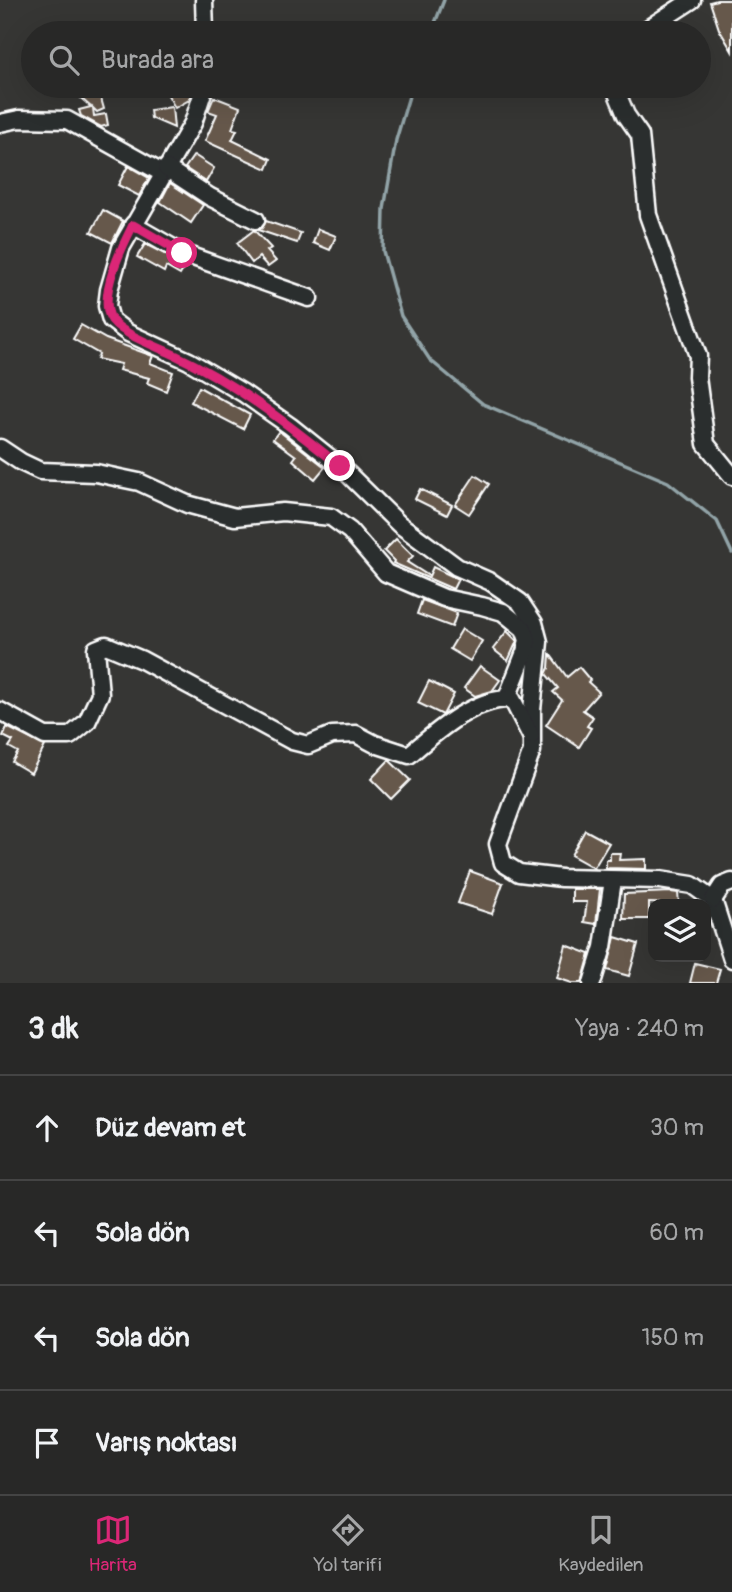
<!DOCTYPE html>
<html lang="tr">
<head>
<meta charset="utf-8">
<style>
  :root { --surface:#282827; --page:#343433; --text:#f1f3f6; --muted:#a5a6a7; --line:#444; --accent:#db2777 }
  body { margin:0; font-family:Pangolin,sans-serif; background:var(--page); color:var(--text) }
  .controls { position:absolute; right:21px; bottom:21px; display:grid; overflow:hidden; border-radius:14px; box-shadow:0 7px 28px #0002 }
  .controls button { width:63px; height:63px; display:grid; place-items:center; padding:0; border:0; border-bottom:2px solid var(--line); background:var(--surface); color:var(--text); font:35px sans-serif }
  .stop { position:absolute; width:21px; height:21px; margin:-16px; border:5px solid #db2777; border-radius:50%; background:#fff }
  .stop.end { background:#db2777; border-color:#fff; box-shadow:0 2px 7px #0008 }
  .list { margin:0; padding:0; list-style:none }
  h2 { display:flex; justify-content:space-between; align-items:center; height:91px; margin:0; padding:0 28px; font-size:30px }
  h2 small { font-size:23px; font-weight:400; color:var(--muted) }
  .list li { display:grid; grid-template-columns:46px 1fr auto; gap:21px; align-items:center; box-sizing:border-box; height:105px; padding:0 28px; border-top:2px solid var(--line) }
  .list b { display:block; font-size:26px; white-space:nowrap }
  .list em { font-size:23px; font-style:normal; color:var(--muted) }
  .icon { flex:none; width:38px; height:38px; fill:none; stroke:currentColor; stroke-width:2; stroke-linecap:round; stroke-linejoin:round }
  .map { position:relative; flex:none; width:732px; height:983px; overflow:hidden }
  .search { position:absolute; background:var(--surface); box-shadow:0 7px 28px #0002; left:21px; right:21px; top:21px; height:77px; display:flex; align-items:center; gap:18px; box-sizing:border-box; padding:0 24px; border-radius:38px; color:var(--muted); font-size:26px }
  .sheet { height:511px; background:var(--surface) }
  nav { display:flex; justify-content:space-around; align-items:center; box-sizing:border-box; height:98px; border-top:2px solid var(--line); background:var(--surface); font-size:19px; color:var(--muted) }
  nav a { display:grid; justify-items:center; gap:4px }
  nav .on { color:var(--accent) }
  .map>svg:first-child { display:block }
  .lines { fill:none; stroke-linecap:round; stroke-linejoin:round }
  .stream { stroke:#92a4a8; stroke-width:3.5 }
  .building { fill:#66594c; stroke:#fff; stroke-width:2 }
  .minor-casing { stroke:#fff; stroke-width:21 }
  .minor { stroke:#2a2d2e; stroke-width:16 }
  .route { stroke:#db2777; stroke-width:9 }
</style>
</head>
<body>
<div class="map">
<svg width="732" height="983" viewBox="0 0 732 983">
  <rect width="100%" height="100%" fill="#363634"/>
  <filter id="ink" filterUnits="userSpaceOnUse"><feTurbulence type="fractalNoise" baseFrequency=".0143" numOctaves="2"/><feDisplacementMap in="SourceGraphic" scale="14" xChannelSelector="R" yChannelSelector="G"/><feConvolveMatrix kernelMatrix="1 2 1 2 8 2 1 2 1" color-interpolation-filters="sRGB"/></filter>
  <g filter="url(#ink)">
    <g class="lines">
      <g class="stream">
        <polyline points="431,33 444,0"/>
        <polyline points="412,86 396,140 384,209 383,251 401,316 430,360 483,404 668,482 717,521 732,553"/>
      </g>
    </g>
    <g class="building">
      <polygon points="717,0 732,0 732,51 719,29 710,2"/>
      <polygon points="67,86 104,86 106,94 100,95 104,109 97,112 93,108 94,116 106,114 108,125 101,127 81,116 79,110 91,107"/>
      <polygon points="163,86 193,86 194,87 189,100 175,108"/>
      <polygon points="214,97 240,107 232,129 237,130 232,140 271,159 267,169 205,141 217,114 208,111"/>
      <polygon points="172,107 174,128 151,118 150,110"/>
      <polygon points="194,155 214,168 206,182 185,168"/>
      <polygon points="128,166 149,178 139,196 118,185"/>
      <polygon points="170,183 203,205 191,223 160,202"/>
      <polygon points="103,210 123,221 112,243 91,232"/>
      <polygon points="266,221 301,233 297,243 258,230 262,228"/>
      <polygon points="318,229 336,236 330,250 313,243"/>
      <polygon points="254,230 271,248 267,251 276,261 268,267 259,257 252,263 237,243"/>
      <polygon points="145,244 186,265 180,275 166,267 164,272 137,257"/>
      <polygon points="81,325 106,339 153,356 150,363 173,372 166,391 147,383 149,378 119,370 121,364 97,359 99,354 73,339"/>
      <polygon points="199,387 250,415 243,429 191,402"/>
      <polygon points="279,431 325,467 315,479 293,460 296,456 273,439"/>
      <polygon points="475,475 489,484 469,514 455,505"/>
      <polygon points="420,489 452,505 447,515 415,499"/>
      <polygon points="396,539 413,556 407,562 429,576 433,567 458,579 453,589 393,563 394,561 384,551"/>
      <polygon points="422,600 457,613 452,627 417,614"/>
      <polygon points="462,629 482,641 470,661 450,649"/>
      <polygon points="507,631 517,641 508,661 493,649"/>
      <polygon points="550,654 567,677 579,667 590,680 588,682 599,692 583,710 593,717 587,726 591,728 579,747 546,725 562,700 553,692 558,688 546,674 549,668"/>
      <polygon points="480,666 500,680 492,691 475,696 464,688"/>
      <polygon points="429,681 454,694 443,715 418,703"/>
      <polygon points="7,727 45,746 31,773 12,762 18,752 9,747 13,741 3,736"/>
      <polygon points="389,760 410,780 391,799 371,779"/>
      <polygon points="585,830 609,843 594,868 571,855"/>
      <polygon points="610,853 620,853 619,860 646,859 646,869 606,868 606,860 610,860"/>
      <polygon points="470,871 503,883 492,914 458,903"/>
      <polygon points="572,889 600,889 596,924 584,922 587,902 572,902"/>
      <polygon points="671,892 678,893 679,904 649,903 649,919 623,919 624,894"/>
      <polygon points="615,937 638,944 629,976 607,970"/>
      <polygon points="566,945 590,954 582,983 572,983 557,978"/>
      <polygon points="695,963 720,969 716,983 690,983"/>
    </g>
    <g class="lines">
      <defs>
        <g id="minor">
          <polyline points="204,0 205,33"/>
          <polyline points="641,33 692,0"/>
          <polyline points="205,86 193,123 121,248 109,290 107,306 111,320 128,333 189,361 243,393 290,426 340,466 399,524 457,567 491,582 520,602 534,623 539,642 532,710 532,751 498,844 503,863 519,873 561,878 660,880 692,885 713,900 732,959"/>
          <polyline points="614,86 626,115 640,135 648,215 698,356 697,377 706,444 732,476"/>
          <polyline points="0,123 19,119 67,120 162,173"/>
          <polyline points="166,168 210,197 256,220"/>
          <polyline points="133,225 182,253 309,298"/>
          <polyline points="0,448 21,462 40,471 96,473 139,482 187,504 235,517 283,512 331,517 350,531 386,573 444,598 482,606 503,612 524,629 528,640 525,652 507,698"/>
          <path d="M0,711L45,736H70L87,722L100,694L96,649L106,645L142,660L292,741L308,745L332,735L356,734L375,744L409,755C436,732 475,697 512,699L531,736"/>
          <polyline points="713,900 722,886 732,882"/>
          <polyline points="592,983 603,947 613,880"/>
        </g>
      </defs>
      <use href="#minor" class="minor-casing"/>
      <use href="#minor" class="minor"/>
    </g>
  </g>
  <g class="lines" filter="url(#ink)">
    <path class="route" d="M182,253L133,225C122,247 99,293 110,317C117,333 159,347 175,355C235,383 288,424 340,466"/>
  </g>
</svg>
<div class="controls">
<button><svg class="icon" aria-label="layers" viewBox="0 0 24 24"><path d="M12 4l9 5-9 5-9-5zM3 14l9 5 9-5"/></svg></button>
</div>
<div class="stop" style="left:182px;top:253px"></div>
<div class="stop end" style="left:340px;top:466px"></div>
<div class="search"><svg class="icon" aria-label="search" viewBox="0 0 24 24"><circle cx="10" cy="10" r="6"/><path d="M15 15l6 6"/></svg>Burada ara</div>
</div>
<section class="sheet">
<h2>3 dk<small>Yaya · 240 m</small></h2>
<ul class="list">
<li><svg class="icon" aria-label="ahead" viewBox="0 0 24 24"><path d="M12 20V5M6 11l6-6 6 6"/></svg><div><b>Düz devam et</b></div><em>30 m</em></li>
<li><svg class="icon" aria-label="left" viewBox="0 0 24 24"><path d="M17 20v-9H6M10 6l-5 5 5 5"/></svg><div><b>Sola dön</b></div><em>60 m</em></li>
<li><svg class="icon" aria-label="left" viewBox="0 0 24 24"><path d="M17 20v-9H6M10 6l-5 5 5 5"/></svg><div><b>Sola dön</b></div><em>150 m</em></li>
<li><svg class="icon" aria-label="arrive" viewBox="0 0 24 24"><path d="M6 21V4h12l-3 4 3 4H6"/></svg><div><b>Varış noktası</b></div></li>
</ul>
</section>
<nav>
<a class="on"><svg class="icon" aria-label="map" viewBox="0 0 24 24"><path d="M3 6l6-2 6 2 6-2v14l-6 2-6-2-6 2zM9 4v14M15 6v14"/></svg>Harita</a>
<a><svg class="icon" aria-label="directions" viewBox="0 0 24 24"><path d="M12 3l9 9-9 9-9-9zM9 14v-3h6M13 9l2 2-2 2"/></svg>Yol tarifi</a>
<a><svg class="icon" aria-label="saved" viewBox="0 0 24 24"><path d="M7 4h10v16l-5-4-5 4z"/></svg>Kaydedilen</a>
</nav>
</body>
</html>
